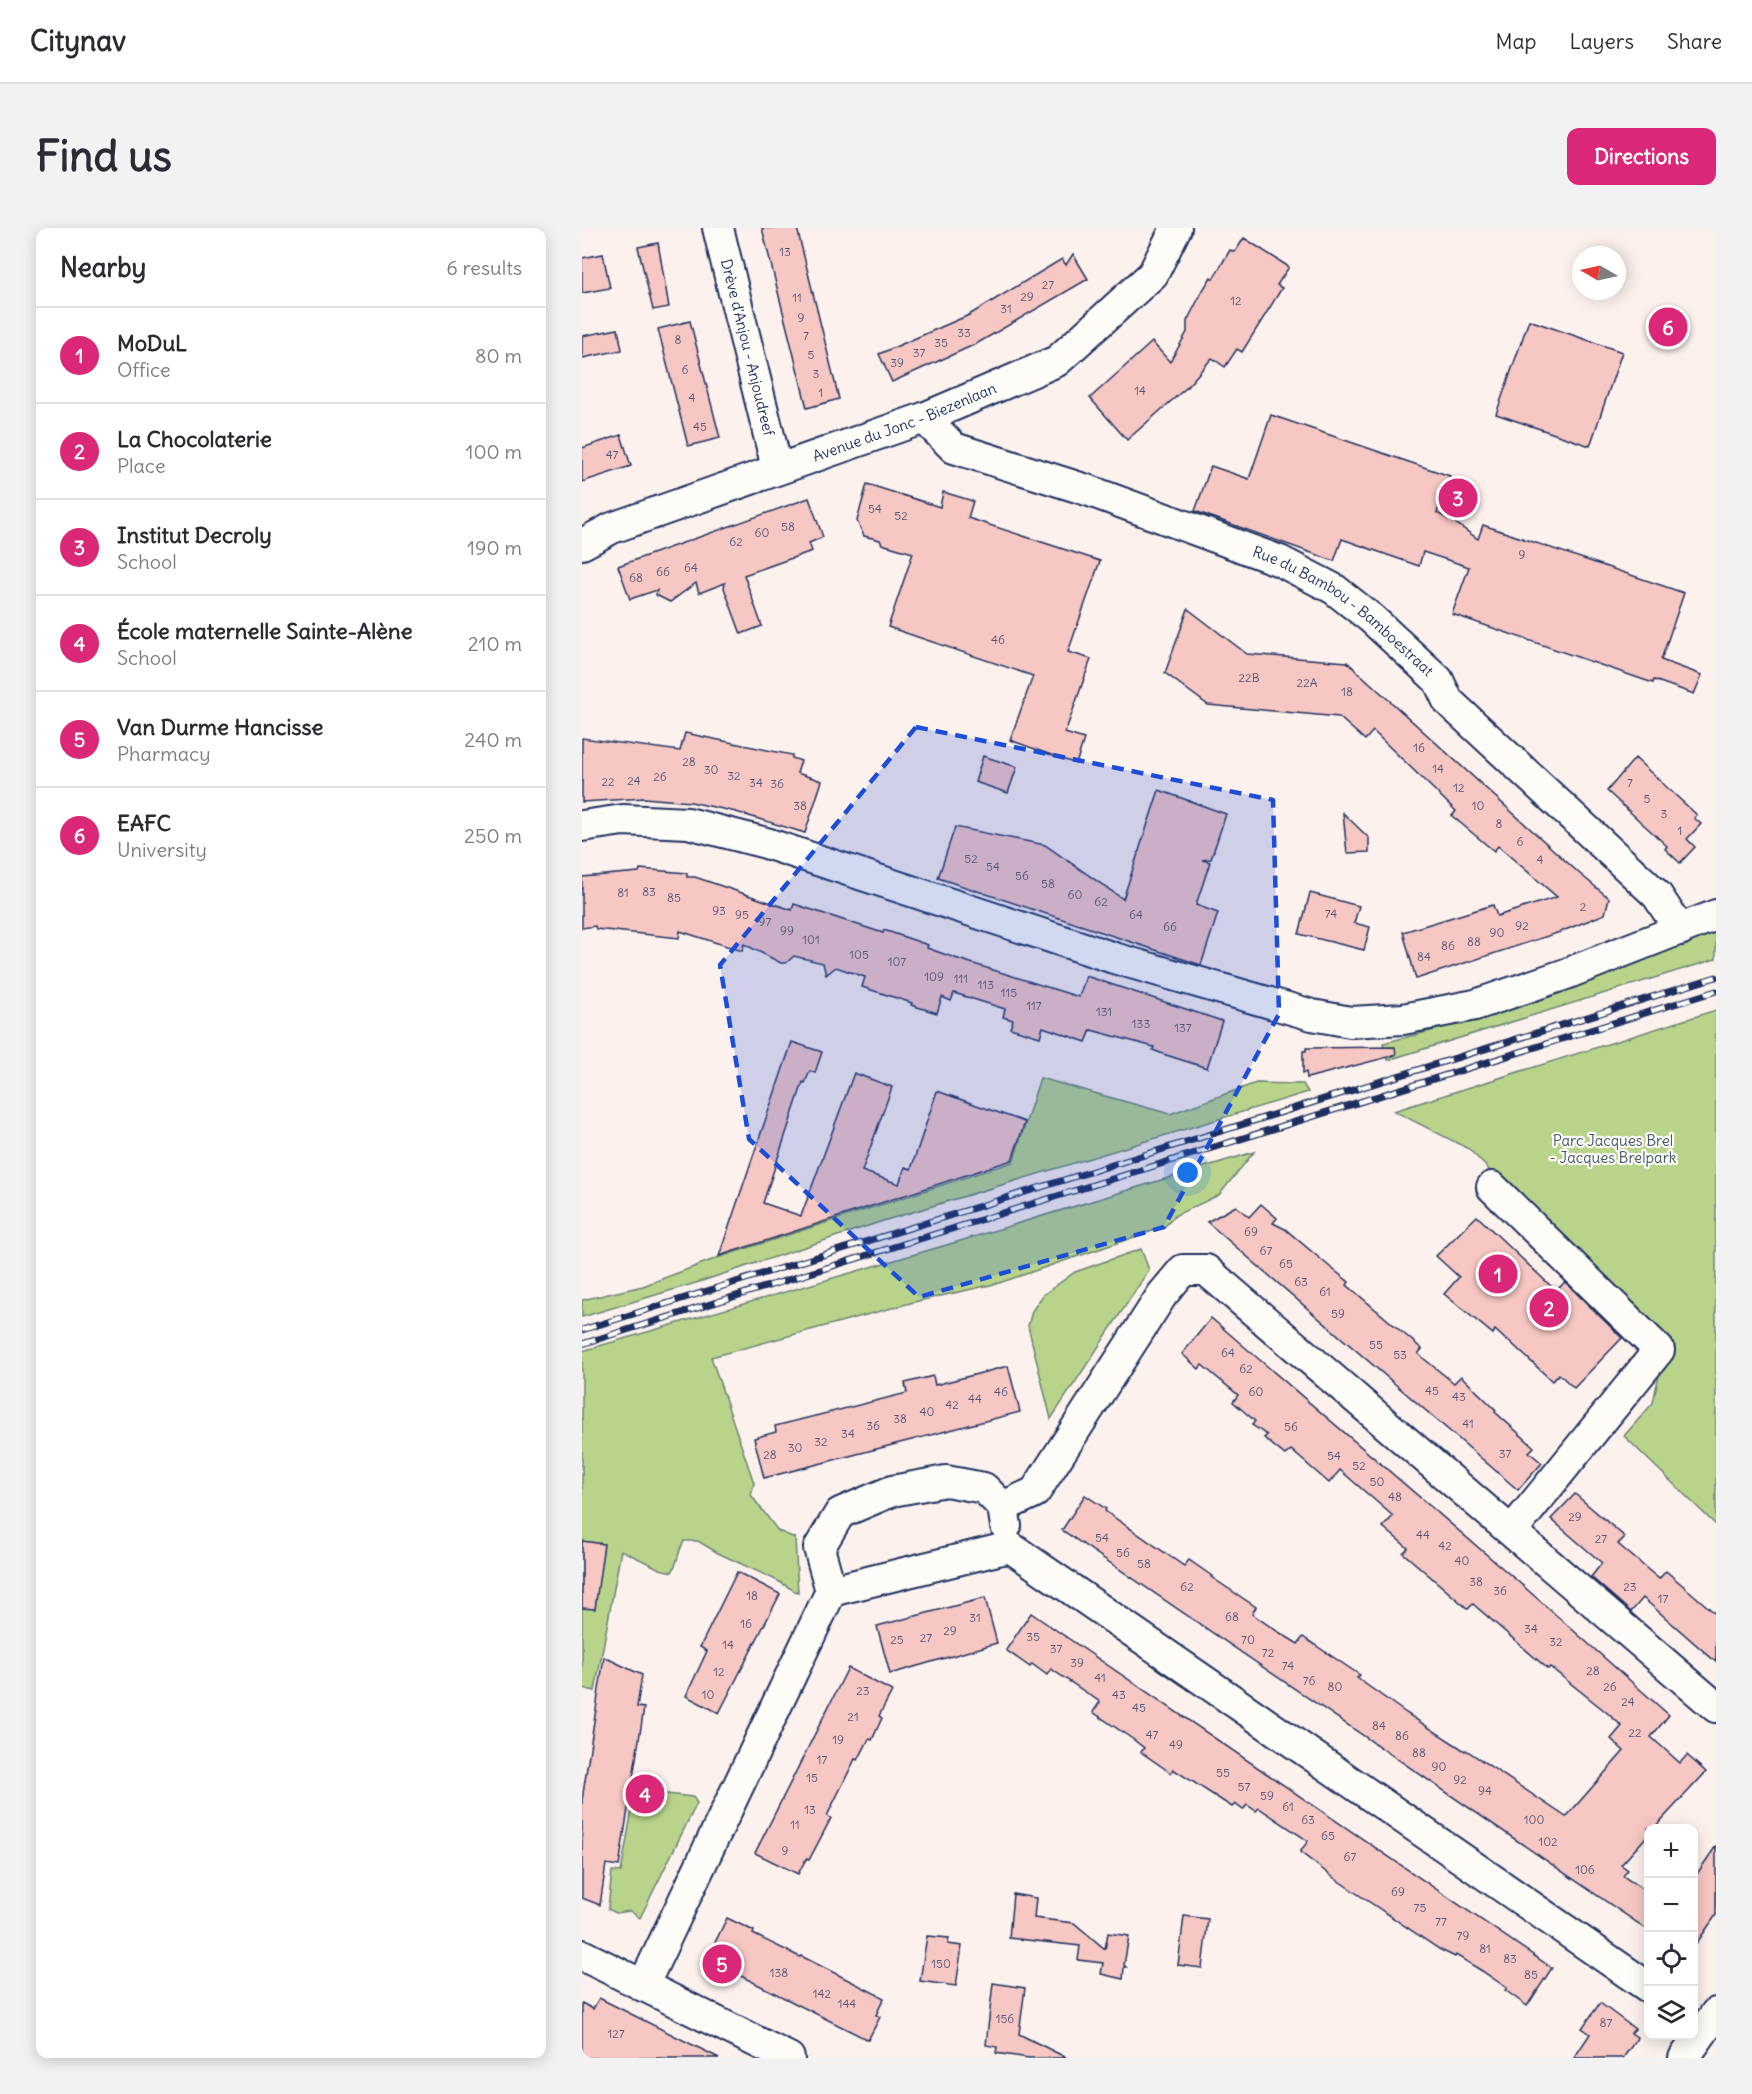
<!DOCTYPE html>
<html lang="en">
<head>
<meta charset="utf-8">
<style>
  :root { --surface:#fff; --page:#f2f2f3; --text:#2b2b33; --muted:#7c7c81; --line:#e1e1e2; --accent:#db2777 }
  body { margin:0; font-family:Delius,sans-serif; background:var(--page); color:var(--text) }
  .controls { position:absolute; right:18px; bottom:18px; display:grid; overflow:hidden; border-radius:12px; box-shadow:0 3px 15px #0003 }
  .controls button { width:54px; height:54px; display:grid; place-items:center; padding:0; border:0; border-bottom:2px solid var(--line); background:var(--surface); color:var(--text); font:30px sans-serif }
  .compass { position:absolute; left:990px; top:18px; width:54px; height:54px; border-radius:50%; background:var(--surface); box-shadow:0 3px 15px #0003; rotate:279deg }
  .you { position:absolute; left:606px; top:945px; width:21px; height:21px; margin:-15px; border:4px solid #fff; border-radius:50%; background:#1a73e8; box-shadow:0 0 0 9px #1a73e833 }
  .badge { display:grid; place-items:center; width:39px; height:39px; border-radius:50%; background:var(--accent); color:#fff; font-size:20px; font-weight:700 }
  .pin { position:absolute; translate:-50% -50%; border:3px solid #fff; box-shadow:0 2px 6px #0006 }
  .list { margin:0; padding:0; list-style:none }
  h2 { display:flex; justify-content:space-between; align-items:center; height:78px; margin:0; padding:0 24px; font-size:26px }
  h2 small { font-size:20px; font-weight:400; color:var(--muted) }
  .list li { display:grid; grid-template-columns:39px 1fr auto; gap:18px; align-items:center; box-sizing:border-box; height:96px; padding:0 24px; border-top:2px solid var(--line) }
  .list b { display:block; font-size:22px; white-space:nowrap }
  .list p { margin:0; font-size:20px; white-space:nowrap; color:var(--muted) }
  .list em { font-size:20px; font-style:normal; color:var(--muted) }
  .icon { flex:none; width:33px; height:33px; fill:none; stroke:currentColor; stroke-width:2; stroke-linecap:round; stroke-linejoin:round }
  .map { position:relative; flex:none; width:1134px; height:1830px; overflow:hidden; border-radius:12px }
  header { display:flex; align-items:center; gap:36px; box-sizing:border-box; height:84px; padding:0 30px; background:var(--surface); border-bottom:2px solid var(--line) }
  header strong { font-size:28px }
  nav { display:flex; gap:33px; margin-inline-start:auto; font-size:21px }
  .intro { display:flex; align-items:center; justify-content:space-between; box-sizing:border-box; height:144px; padding:0 36px }
  h1 { margin:0; font-size:42px }
  .button { padding:15px 27px; border-radius:12px; background:var(--accent); color:#fff; font-size:21px; font-weight:700 }
  main { display:flex; gap:36px; padding:0 36px }
  aside { flex:1; background:var(--surface); border-radius:12px; box-shadow:0 3px 15px #0003 }
  .map>svg:first-child { display:block }
  .green { fill:#b8d48b; stroke:#6a8274; stroke-width:1.5 }
  .building { fill:#f7c7c3; stroke:#1b2f5e; stroke-width:1.5 }
  .lines { fill:none; stroke-linecap:round; stroke-linejoin:round }
  .minor-casing { stroke:#1b2f5e; stroke-width:34 }
  .minor { stroke:#fdfcf7; stroke-width:30 }
  .rail-casing { stroke:#1b2f5e; stroke-width:7 }
  .rail { stroke:#fdfcf7; stroke-width:4.5; stroke-dasharray:14; stroke-linecap:butt }
  .marked { fill:#1d4ed8; fill-opacity:0.2; stroke:#1d4ed8; stroke-width:4.5; stroke-dasharray:12 8; stroke-linejoin:round }
  .labels { text-anchor:middle; stroke-width:4.5; stroke-linejoin:round; paint-order:stroke }
  .number-label { font-size:12px; fill:#525577 }
  .street-label { font-size:15px; fill:#1b2f5e; stroke:#fdfcf7 }
  .park-label { font-size:15px; fill:#425869; stroke:#fdfcf7 }
</style>
</head>
<body>
<header>
<strong>Citynav</strong>
<nav><a>Map</a><a>Layers</a><a>Share</a></nav>
</header>
<div class="intro"><h1>Find us</h1><a class="button">Directions</a></div>
<main>
<aside>
<h2>Nearby<small>6 results</small></h2>
<ul class="list">
<li><span class="badge">1</span><div><b>MoDuL</b><p>Office</p></div><em>80 m</em></li>
<li><span class="badge">2</span><div><b>La Chocolaterie</b><p>Place</p></div><em>100 m</em></li>
<li><span class="badge">3</span><div><b>Institut Decroly</b><p>School</p></div><em>190 m</em></li>
<li><span class="badge">4</span><div><b>École maternelle Sainte-Alène</b><p>School</p></div><em>210 m</em></li>
<li><span class="badge">5</span><div><b>Van Durme Hancisse</b><p>Pharmacy</p></div><em>240 m</em></li>
<li><span class="badge">6</span><div><b>EAFC</b><p>University</p></div><em>250 m</em></li>
</ul>
</aside>
<div class="map">
<svg width="1134" height="1830" viewBox="0 0 1134 1830">
  <rect width="100%" height="100%" fill="#fcf1ed"/>
  <filter id="ink" filterUnits="userSpaceOnUse"><feTurbulence type="fractalNoise" baseFrequency=".0167" numOctaves="2"/><feDisplacementMap in="SourceGraphic" scale="12" xChannelSelector="R" yChannelSelector="G"/><feConvolveMatrix kernelMatrix="1 2 1 2 8 2 1 2 1" color-interpolation-filters="sRGB"/></filter>
  <g filter="url(#ink)">
    <g class="green">
      <polygon points="1134,700 1134,731 806,832 801,815 857,801 1025,746 1066,724"/>
      <polygon points="1134,782 1134,1297 1042,1208 1071,1175 1082,1122 887,921 812,883"/>
      <polygon points="458,850 588,886 674,855 721,856 726,864 301,993 117,1054 0,1089 0,1072 61,1058 138,1029 431,934"/>
      <path d="M672,924L637,967L594,987L582,999L417,1055L332,1074L129,1129L172,1255L169,1267L196,1303L213,1310L216,1365L196,1353L136,1325L116,1313H102C96,1323 96,1334 90,1344L78,1341L39,1322L13,1463L0,1460V1123L368,1016Z"/>
      <polygon points="559,1021 567,1042 469,1191 446,1098 450,1083 461,1067 493,1044"/>
      <polygon points="57,1563 111,1569 115,1575 58,1690 48,1683 34,1685 26,1681 30,1643 39,1644 53,1565"/>
    </g>
    <g class="building">
      <polygon points="180,0 215,0 257,171 225,180"/>
      <polygon points="662,10 707,39 695,57 700,60 660,124 655,121 643,139 630,130 604,160 545,212 508,170 570,114 588,134 605,104 605,93 621,62 629,49 631,51 648,22 653,24"/>
      <polygon points="76,15 87,79 71,82 56,19"/>
      <polygon points="21,26 28,60 0,65 0,30"/>
      <polygon points="491,26 506,51 394,116 310,154 297,126 387,87 480,31 484,37"/>
      <polygon points="947,92 1040,124 1008,218 914,186"/>
      <polygon points="108,93 138,210 106,218 76,101"/>
      <polygon points="36,101 40,122 0,130 0,108"/>
      <polygon points="689,187 868,248 855,285 872,294 896,311 901,297 1102,365 1079,432 1120,447 1112,466 1072,452 1071,455 870,386 887,339 841,324 837,338 760,311 752,333 613,283 629,238 667,251"/>
      <polygon points="39,207 49,238 0,254 0,220"/>
      <polygon points="285,256 358,279 361,264 391,273 386,290 518,333 486,424 509,431 483,505 502,511 494,536 428,512 451,448 306,399 331,325 300,316 298,312 282,308 275,293"/>
      <polygon points="227,270 241,309 227,315 230,323 162,347 180,398 159,406 142,360 143,355 117,365 114,355 88,374 74,367 75,362 48,371 36,338"/>
      <polygon points="606,381 665,426 765,434 998,646 1027,670 1023,686 978,704 834,751 821,704 911,677 915,688 975,669 916,618 912,623 870,588 874,583 791,503 783,512 757,489 626,477 583,445"/>
      <polygon points="103,505 210,527 210,530 219,533 215,545 240,553 223,605 154,584 109,574 62,570 0,574 0,510 98,523"/>
      <polygon points="401,528 435,539 426,565 393,554"/>
      <polygon points="1053,530 1115,587 1112,590 1119,596 1105,611 1113,619 1098,635 1083,621 1085,618 1025,563"/>
      <polygon points="577,562 644,586 629,631 620,632 628,634 614,677 636,685 619,737 356,650 373,599 463,617 541,671"/>
      <polygon points="761,585 787,610 787,624 765,625"/>
      <polygon points="58,641 105,645 105,649 113,649 210,682 212,676 301,705 302,702 346,717 345,720 373,730 497,769 504,748 640,793 625,840 581,826 571,822 572,819 509,802 504,814 461,799 458,809 428,800 431,792 421,789 423,781 372,765 369,773 360,769 355,785 329,777 330,775 280,759 283,749 254,739 244,747 241,735 212,728 204,735 199,735 162,716 160,723 98,703 97,710 14,701 13,698 0,700 0,649 57,644"/>
      <polygon points="728,665 777,678 772,695 788,699 782,722 717,706"/>
      <polygon points="210,814 240,824 233,845 228,843 223,855 221,854 181,975 219,988 272,845 310,859 280,943 317,956 323,939 329,941 355,863 443,894 430,932 137,1028"/>
      <polygon points="813,819 814,827 725,850 724,844 721,845 721,823 724,823 724,820"/>
      <polygon points="679,976 695,990 691,995 703,1001 748,1039 767,1054 765,1057 840,1121 836,1126 872,1155 879,1148 914,1182 913,1184 952,1219 947,1224 960,1235 936,1262 625,994 654,978 667,989"/>
      <polygon points="895,988 974,1063 983,1054 1040,1110 992,1160 977,1146 970,1153 926,1112 925,1113 913,1102 911,1106 862,1066 877,1049 854,1028"/>
      <polygon points="629,1090 940,1357 1087,1487 1069,1509 1098,1535 1105,1527 1124,1544 1072,1600 1066,1600 1066,1607 1039,1637 1046,1642 1041,1648 1066,1665 1066,1702 480,1302 503,1267 524,1281 523,1283 602,1338 607,1332 630,1348 629,1349 674,1379 670,1386 695,1403 716,1416 721,1409 778,1447 775,1450 824,1485 883,1523 884,1522 984,1589 1042,1523 1029,1511 1040,1498 1023,1483 968,1439 966,1441 891,1376 886,1381 821,1325 826,1320 801,1299 811,1288 758,1242 747,1255 709,1222 703,1227 682,1210 685,1207 670,1197 673,1193 651,1174 656,1167 620,1137 617,1141 600,1126"/>
      <polygon points="426,1138 438,1184 182,1250 172,1210 194,1204 193,1198 325,1165 323,1155 351,1148 353,1157"/>
      <polygon points="993,1266 1043,1309 1036,1316 1077,1351 1084,1343 1134,1386 1134,1434 1061,1370 1049,1384 1009,1349 1020,1335 969,1291"/>
      <polygon points="0,1313 22,1316 13,1381 0,1380"/>
      <polygon points="155,1344 198,1366 137,1485 104,1468 125,1423 118,1419"/>
      <polygon points="403,1370 415,1415 308,1446 295,1398"/>
      <polygon points="449,1385 970,1740 945,1778 923,1762 925,1760 900,1743 874,1727 873,1729 857,1721 752,1650 718,1624 726,1613 677,1580 674,1583 665,1577 661,1582 653,1576 650,1579 591,1541 589,1545 559,1524 562,1520 552,1512 511,1484 518,1474 469,1441 465,1447 450,1436 448,1439 424,1422"/>
      <polygon points="22,1429 60,1447 55,1479 62,1480 37,1638 24,1636 18,1677 0,1670 0,1572"/>
      <polygon points="266,1440 310,1463 297,1488 300,1490 290,1512 287,1511 276,1532 273,1531 245,1588 249,1590 227,1632 224,1631 216,1646 173,1625"/>
      <polygon points="1134,1618 1134,1687 1112,1719 1112,1650"/>
      <polygon points="431,1666 454,1670 452,1690 492,1695 523,1721 526,1705 547,1708 542,1737 544,1739 542,1739 541,1751 519,1746 521,1735 496,1732 498,1718 427,1710"/>
      <polygon points="602,1688 626,1691 620,1740 596,1737"/>
      <polygon points="145,1690 172,1703 171,1706 218,1729 219,1728 302,1770 294,1787 298,1789 286,1812 151,1744 149,1748 123,1735"/>
      <polygon points="345,1708 367,1710 366,1716 380,1718 374,1758 338,1753"/>
      <polygon points="411,1755 443,1760 437,1806 485,1830 447,1830 414,1825 415,1819 404,1817"/>
      <polygon points="17,1770 137,1830 0,1830 0,1775 11,1781"/>
      <polygon points="1018,1775 1053,1801 1049,1805 1055,1809 1054,1812 1041,1830 992,1830 1008,1806 1000,1800"/>
    </g>
    <g class="lines">
      <defs>
        <g id="minor">
          <path id="s1" d="M136,0L195,240"/>
          <path id="s2" d="M342,190L372,220L508,263L698,333L752,361L790,391L856,452L866,473L1075,667L1098,702"/>
          <path id="s3" d="M0,316L30,300L342,190L475,133L571,46L594,0"/>
          <polyline points="0,598 41,592 106,595 184,615 532,730 730,787 769,794 821,791 893,777 984,746 1134,687"/>
          <polyline points="910,959 1077,1122 930,1303"/>
          <polyline points="421,1279 453,1264 580,1067 601,1042 624,1042 1134,1479"/>
          <polyline points="249,1363 428,1319 1066,1759"/>
          <polyline points="0,1727 207,1830"/>
          <polyline points="61,1758 249,1363 237,1320 258,1285 310,1263 364,1253 402,1260 421,1279 424,1298"/>
          <polyline points="1102,1830 1134,1785"/>
        </g>
      </defs>
      <use href="#minor" class="minor-casing"/>
      <use href="#minor" class="minor"/>
      <defs>
        <g id="rail">
          <polyline points="0,1102 1134,749"/>
          <polyline points="0,1116 1134,763"/>
        </g>
      </defs>
      <use href="#rail" class="rail-casing"/>
      <use href="#rail" class="rail"/>
    </g>
  </g>
  <path class="marked" d="M334,499L691,572L697,786L582,999L337,1069L167,911L138,737Z"/>
  <g class="labels">
    <g class="number-label">
      <text x="203" y="28">13</text>
      <text x="466" y="61">27</text>
      <text x="445" y="73">29</text>
      <text x="215" y="74">11</text>
      <text x="654" y="77">12</text>
      <text x="424" y="85">31</text>
      <text x="219" y="94">9</text>
      <text x="382" y="109">33</text>
      <text x="224" y="112">7</text>
      <text x="96" y="116">8</text>
      <text x="359" y="119">35</text>
      <text x="337" y="129">37</text>
      <text x="229" y="131">5</text>
      <text x="315" y="139">39</text>
      <text x="103" y="146">6</text>
      <text x="234" y="150">3</text>
      <text x="558" y="167">14</text>
      <text x="239" y="169">1</text>
      <text x="110" y="174">4</text>
      <text x="118" y="203">45</text>
      <text x="30" y="231">47</text>
      <text x="293" y="285">54</text>
      <text x="319" y="292">52</text>
      <text x="206" y="303">58</text>
      <text x="180" y="309">60</text>
      <text x="154" y="318">62</text>
      <text x="940" y="331">9</text>
      <text x="109" y="344">64</text>
      <text x="81" y="348">66</text>
      <text x="54" y="354">68</text>
      <text x="416" y="416">46</text>
      <text x="667" y="454">22B</text>
      <text x="725" y="459">22A</text>
      <text x="765" y="468">18</text>
      <text x="837" y="524">16</text>
      <text x="107" y="538">28</text>
      <text x="856" y="545">14</text>
      <text x="129" y="546">30</text>
      <text x="152" y="552">32</text>
      <text x="78" y="553">26</text>
      <text x="52" y="557">24</text>
      <text x="26" y="558">22</text>
      <text x="174" y="559">34</text>
      <text x="1048" y="559">7</text>
      <text x="195" y="560">36</text>
      <text x="877" y="564">12</text>
      <text x="1065" y="575">5</text>
      <text x="218" y="582">38</text>
      <text x="896" y="582">10</text>
      <text x="1082" y="590">3</text>
      <text x="917" y="600">8</text>
      <text x="1098" y="607">1</text>
      <text x="938" y="618">6</text>
      <text x="389" y="635">52</text>
      <text x="958" y="636">4</text>
      <text x="411" y="643">54</text>
      <text x="440" y="652">56</text>
      <text x="466" y="660">58</text>
      <text x="67" y="668">83</text>
      <text x="41" y="669">81</text>
      <text x="493" y="671">60</text>
      <text x="92" y="674">85</text>
      <text x="519" y="678">62</text>
      <text x="1001" y="683">2</text>
      <text x="137" y="687">93</text>
      <text x="749" y="690">74</text>
      <text x="160" y="691">95</text>
      <text x="554" y="691">64</text>
      <text x="183" y="698">97</text>
      <text x="940" y="702">92</text>
      <text x="588" y="703">66</text>
      <text x="205" y="707">99</text>
      <text x="915" y="709">90</text>
      <text x="229" y="716">101</text>
      <text x="892" y="718">88</text>
      <text x="866" y="722">86</text>
      <text x="277" y="731">105</text>
      <text x="842" y="733">84</text>
      <text x="315" y="738">107</text>
      <text x="352" y="753">109</text>
      <text x="379" y="755">111</text>
      <text x="404" y="761">113</text>
      <text x="427" y="769">115</text>
      <text x="452" y="782">117</text>
      <text x="522" y="788">131</text>
      <text x="559" y="800">133</text>
      <text x="601" y="804">137</text>
      <text x="669" y="1008">69</text>
      <text x="684" y="1027">67</text>
      <text x="704" y="1040">65</text>
      <text x="719" y="1058">63</text>
      <text x="743" y="1068">61</text>
      <text x="756" y="1090">59</text>
      <text x="794" y="1121">55</text>
      <text x="646" y="1129">64</text>
      <text x="818" y="1131">53</text>
      <text x="664" y="1145">62</text>
      <text x="850" y="1167">45</text>
      <text x="419" y="1168">46</text>
      <text x="674" y="1168">60</text>
      <text x="877" y="1173">43</text>
      <text x="393" y="1175">44</text>
      <text x="370" y="1181">42</text>
      <text x="345" y="1188">40</text>
      <text x="318" y="1195">38</text>
      <text x="886" y="1200">41</text>
      <text x="291" y="1202">36</text>
      <text x="709" y="1203">56</text>
      <text x="266" y="1210">34</text>
      <text x="239" y="1218">32</text>
      <text x="213" y="1224">30</text>
      <text x="923" y="1230">37</text>
      <text x="188" y="1231">28</text>
      <text x="752" y="1232">54</text>
      <text x="777" y="1242">52</text>
      <text x="795" y="1258">50</text>
      <text x="813" y="1273">48</text>
      <text x="993" y="1293">29</text>
      <text x="841" y="1311">44</text>
      <text x="520" y="1314">54</text>
      <text x="1019" y="1315">27</text>
      <text x="863" y="1322">42</text>
      <text x="541" y="1329">56</text>
      <text x="880" y="1337">40</text>
      <text x="562" y="1340">58</text>
      <text x="894" y="1358">38</text>
      <text x="605" y="1363">62</text>
      <text x="1048" y="1363">23</text>
      <text x="918" y="1367">36</text>
      <text x="170" y="1372">18</text>
      <text x="1081" y="1375">17</text>
      <text x="650" y="1393">68</text>
      <text x="393" y="1394">31</text>
      <text x="164" y="1400">16</text>
      <text x="949" y="1405">34</text>
      <text x="368" y="1407">29</text>
      <text x="451" y="1413">35</text>
      <text x="344" y="1414">27</text>
      <text x="315" y="1416">25</text>
      <text x="666" y="1416">70</text>
      <text x="974" y="1418">32</text>
      <text x="146" y="1421">14</text>
      <text x="474" y="1425">37</text>
      <text x="686" y="1429">72</text>
      <text x="495" y="1439">39</text>
      <text x="706" y="1442">74</text>
      <text x="1011" y="1447">28</text>
      <text x="137" y="1448">12</text>
      <text x="518" y="1454">41</text>
      <text x="727" y="1457">76</text>
      <text x="753" y="1463">80</text>
      <text x="1028" y="1463">26</text>
      <text x="281" y="1467">23</text>
      <text x="126" y="1471">10</text>
      <text x="537" y="1471">43</text>
      <text x="1046" y="1478">24</text>
      <text x="557" y="1484">45</text>
      <text x="271" y="1493">21</text>
      <text x="797" y="1502">84</text>
      <text x="1053" y="1509">22</text>
      <text x="570" y="1511">47</text>
      <text x="820" y="1512">86</text>
      <text x="256" y="1516">19</text>
      <text x="594" y="1521">49</text>
      <text x="837" y="1529">88</text>
      <text x="240" y="1536">17</text>
      <text x="857" y="1543">90</text>
      <text x="641" y="1549">55</text>
      <text x="230" y="1554">15</text>
      <text x="878" y="1556">92</text>
      <text x="662" y="1563">57</text>
      <text x="903" y="1567">94</text>
      <text x="685" y="1572">59</text>
      <text x="706" y="1583">61</text>
      <text x="228" y="1586">13</text>
      <text x="726" y="1596">63</text>
      <text x="952" y="1596">100</text>
      <text x="213" y="1601">11</text>
      <text x="746" y="1612">65</text>
      <text x="966" y="1618">102</text>
      <text x="203" y="1627">9</text>
      <text x="768" y="1633">67</text>
      <text x="1003" y="1646">106</text>
      <text x="816" y="1668">69</text>
      <text x="838" y="1684">75</text>
      <text x="859" y="1698">77</text>
      <text x="881" y="1712">79</text>
      <text x="903" y="1725">81</text>
      <text x="928" y="1735">83</text>
      <text x="359" y="1740">150</text>
      <text x="197" y="1749">138</text>
      <text x="949" y="1751">85</text>
      <text x="240" y="1770">142</text>
      <text x="265" y="1780">144</text>
      <text x="423" y="1795">156</text>
      <text x="1024" y="1799">87</text>
      <text x="34" y="1810">127</text>
    </g>
    <g class="street-label">
      <text dy="5" stroke="none"><textPath href="#s1" startOffset="123">Drève d'Anjou - Anjoudreef</textPath></text>
      <text dy="5" stroke="none"><textPath href="#s3" startOffset="345">Avenue du Jonc - Biezenlaan</textPath></text>
      <text dy="5" stroke="none"><textPath href="#s2" startOffset="468">Rue du Bambou - Bamboestraat</textPath></text>
    </g>
    <g class="park-label">
      <text x="1031" y="918">Parc Jacques Brel<tspan x="1031" dy="17">- Jacques Brelpark</tspan></text>
    </g>
  </g>
</svg>
<div class="controls">
<button>+</button>
<button>−</button>
<button><svg class="icon" aria-label="locate" viewBox="0 0 24 24"><circle cx="12" cy="12" r="6"/><path d="M12 2v4M12 18v4M2 12h4M18 12h4"/></svg></button>
<button><svg class="icon" aria-label="layers" viewBox="0 0 24 24"><path d="M12 4l9 5-9 5-9-5zM3 14l9 5 9-5"/></svg></button>
</div>
<svg class="compass" viewBox="-18 -18 36 36"><path d="M0-13l5 13h-10z" fill="#e53935"/><path d="M0 13l5-13h-10z" fill="#7c7c81"/></svg>
<div class="you"></div>
<div class="pin badge" style="left:916px;top:1046px">1</div>
<div class="pin badge" style="left:967px;top:1080px">2</div>
<div class="pin badge" style="left:876px;top:270px">3</div>
<div class="pin badge" style="left:63px;top:1566px">4</div>
<div class="pin badge" style="left:140px;top:1736px">5</div>
<div class="pin badge" style="left:1086px;top:99px">6</div>
</div>
</main>
</body>
</html>
